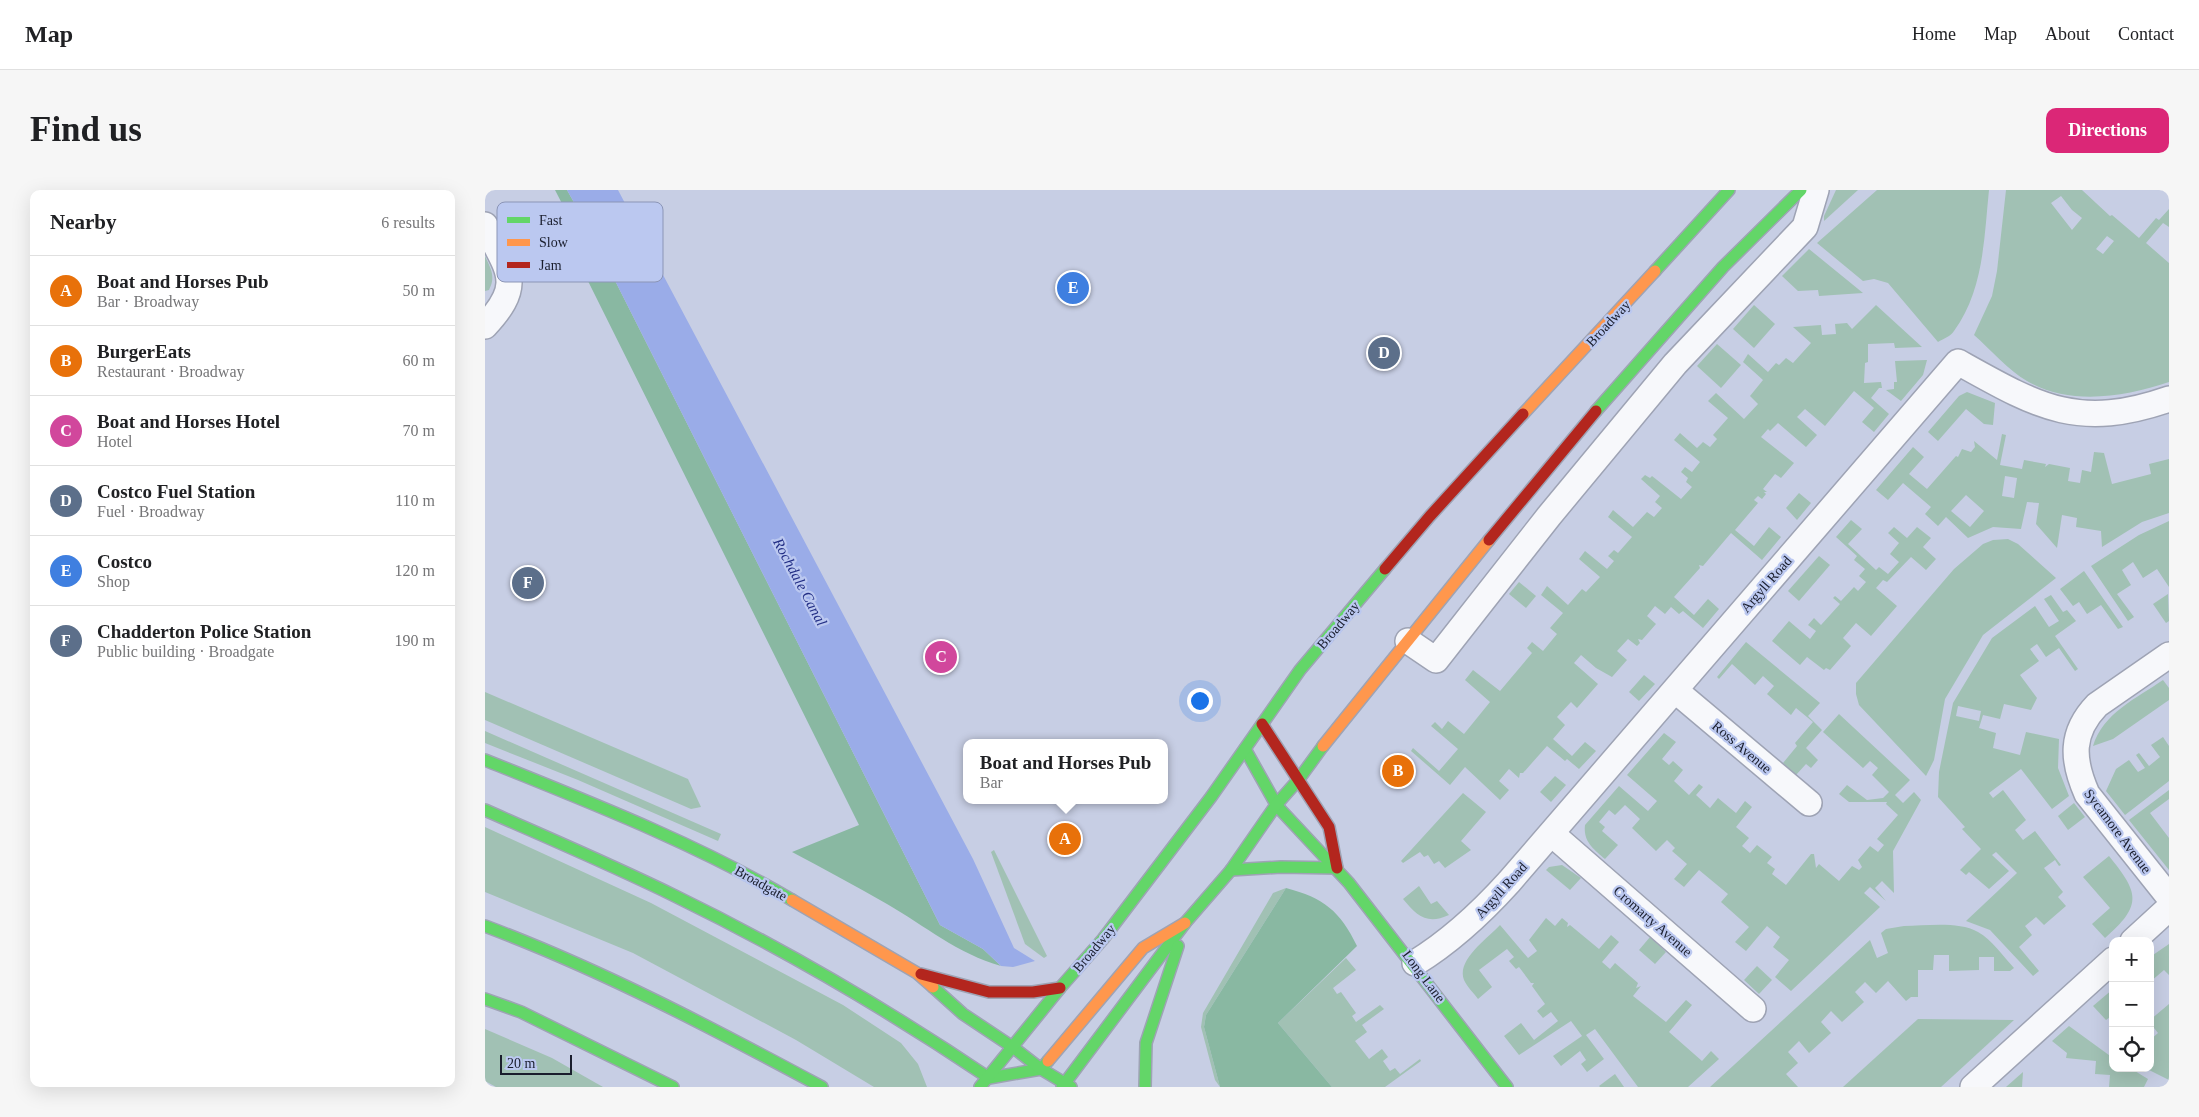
<!DOCTYPE html>
<html lang="en">
<head>
<meta charset="utf-8">
<style>
  :root { --surface:#fff; --page:#f6f6f6; --text:#202124; --muted:#757577; --line:#e0e0e0; --accent:#db2777 }
  body { margin:0; font-family:"Times New Roman",serif; background:var(--page); color:var(--text) }
  .controls { position:absolute; right:15px; bottom:15px; display:grid; overflow:hidden; border-radius:10px; box-shadow:0 5px 20px #0002 }
  .controls button { width:45px; height:45px; display:grid; place-items:center; padding:0; border:0; border-bottom:1px solid var(--line); background:var(--surface); color:var(--text); font:25px sans-serif }
  .scale { position:absolute; left:15px; bottom:12px; width:72px; box-sizing:border-box; padding-left:5px; border:2px solid #1a1e2d; border-top:0; font-size:14px; line-height:18px; white-space:nowrap; color:#1a1e2d; -webkit-text-stroke:4px #bbc8f0; paint-order:stroke }
  .you { position:absolute; left:714px; top:510px; width:18px; height:18px; margin:-12px; border:4px solid #fff; border-radius:50%; background:#1a73e8; box-shadow:0 0 0 8px #1a73e833 }
  .badge { display:grid; place-items:center; width:32px; height:32px; border-radius:50%; background:var(--accent); color:#fff; font-size:16px; font-weight:700 }
  .pin { position:absolute; translate:-50% -50%; border:2px solid #fff; box-shadow:0 1px 5px #0006 }
  .popup { position:absolute; left:478px; top:549px; width:205px; height:65px; box-sizing:border-box; display:grid; place-content:center; border-radius:10px; background:var(--surface); filter:drop-shadow(0 1px 4px #0005); font-size:16px; white-space:nowrap; color:var(--muted) }
  .popup b { font-size:19px; color:var(--text) }
  .popup::after { content:''; position:absolute; left:50%; top:100%; margin-left:-10px; border:10px solid transparent; border-top-color:var(--surface) }
  .list { margin:0; padding:0; list-style:none }
  h2 { display:flex; justify-content:space-between; align-items:center; height:65px; margin:0; padding:0 20px; font-size:21px }
  h2 small { font-size:16px; font-weight:400; color:var(--muted) }
  .list li { display:grid; grid-template-columns:32px 1fr auto; gap:15px; align-items:center; box-sizing:border-box; height:70px; padding:0 20px; border-top:1px solid var(--line) }
  .list b { display:block; font-size:19px; white-space:nowrap }
  .list p { margin:0; font-size:16px; white-space:nowrap; color:var(--muted) }
  .list em { font-size:16px; font-style:normal; color:var(--muted) }
  .icon { flex:none; width:28px; height:28px; fill:none; stroke:currentColor; stroke-width:2; stroke-linecap:round; stroke-linejoin:round }
  .map { position:relative; flex:none; width:1684px; height:897px; overflow:hidden; border-radius:10px }
  header { display:flex; align-items:center; gap:30px; box-sizing:border-box; height:70px; padding:0 25px; background:var(--surface); border-bottom:1px solid var(--line) }
  header strong { font-size:24px }
  nav { display:flex; gap:28px; margin-inline-start:auto; font-size:18px }
  .intro { display:flex; align-items:center; justify-content:space-between; box-sizing:border-box; height:120px; padding:0 30px }
  h1 { margin:0; font-size:35px }
  .button { padding:12px 22px; border-radius:10px; background:var(--accent); color:#fff; font-size:18px; font-weight:700 }
  main { display:flex; gap:30px; padding:0 30px }
  aside { flex:1; background:var(--surface); border-radius:10px; box-shadow:0 5px 20px #0002 }
  .map>svg:first-child { display:block }
  .green { fill:#a1c1b4; fill-rule:evenodd }
  .forest { fill:#89b8a2 }
  .water { fill:#9aace8 }
  .lines { fill:none; stroke-linecap:round; stroke-linejoin:round }
  .street-casing { stroke:#9ea3b4; stroke-width:28 }
  .fast-casing { stroke:#9ea3b4; stroke-width:14 }
  .slow-casing { stroke:#9ea3b4; stroke-width:14 }
  .jam-casing { stroke:#9ea3b4; stroke-width:14 }
  .street { stroke:#f7f8fb; stroke-width:25 }
  .fast { stroke:#63d668; stroke-width:11 }
  .slow { stroke:#ff974d; stroke-width:11 }
  .jam { stroke:#b3261e; stroke-width:11 }
  .labels { text-anchor:middle; stroke-width:4.5; stroke-linejoin:round; paint-order:stroke }
  .street-label { font-size:14px; fill:#1a1e2d; stroke:#bbc8f0 }
  .water-label { font-size:15px; font-style:italic; fill:#232f86; stroke:#bbc8f0 }
  .key { fill:#bbc8f0; stroke:#8b95b6; stroke-width:1 }
  .key-label { font-size:14px; fill:#1a1e2d }
</style>
</head>
<body>
<header>
<strong>Map</strong>
<nav><a>Home</a><a>Map</a><a>About</a><a>Contact</a></nav>
</header>
<div class="intro"><h1>Find us</h1><a class="button">Directions</a></div>
<main>
<aside>
<h2>Nearby<small>6 results</small></h2>
<ul class="list">
<li><span class="badge" style="background:#e8710a">A</span><div><b>Boat and Horses Pub</b><p>Bar · Broadway</p></div><em>50 m</em></li>
<li><span class="badge" style="background:#e8710a">B</span><div><b>BurgerEats</b><p>Restaurant · Broadway</p></div><em>60 m</em></li>
<li><span class="badge" style="background:#d1479c">C</span><div><b>Boat and Horses Hotel</b><p>Hotel</p></div><em>70 m</em></li>
<li><span class="badge" style="background:#5c6f8a">D</span><div><b>Costco Fuel Station</b><p>Fuel · Broadway</p></div><em>110 m</em></li>
<li><span class="badge" style="background:#3f7fe0">E</span><div><b>Costco</b><p>Shop</p></div><em>120 m</em></li>
<li><span class="badge" style="background:#5c6f8a">F</span><div><b>Chadderton Police Station</b><p>Public building · Broadgate</p></div><em>190 m</em></li>
</ul>
</aside>
<div class="map">
<svg width="1684" height="897" viewBox="0 0 1684 897">
  <rect width="100%" height="100%" fill="#c7cee4"/>
  <g class="green">
    <polygon points="1351,0 1373,0 1339,31 1339,26"/>
    <path d="M1392,0H1504C1499,48 1499,100 1469,141C1466,146 1458,149 1453,152L1403,93L1389,89L1378,91L1332,53Z"/>
    <path d="M1521,0H1597L1625,26L1627,25L1654,48L1671,28L1674,30L1684,19V37L1678,33L1661,53L1684,73V192C1639,207 1585,216 1542,191C1524,181 1505,159 1489,145L1507,106L1512,81ZM1576,6L1587,20L1597,28L1587,40L1566,13ZM1622,46L1629,51L1618,64L1611,59Z"/>
    <polygon points="1324,59 1378,103 1334,106 1333,100 1313,101 1297,86"/>
    <path d="M0,66C6,79 11,87 4,100L0,101Z"/>
    <polygon points="1269,115 1290,134 1269,158 1248,139"/>
    <polygon points="1391,115 1437,157 1410,158 1409,153 1383,154 1383,172 1380,173 1379,193 1396,192 1397,198 1394,198 1386,208 1404,224 1389,242 1377,232 1389,218 1369,201 1340,236 1320,219 1312,227 1332,245 1321,257 1293,233 1285,241 1283,239 1276,247 1309,273 1296,288 1290,284 1278,299 1282,302 1279,302 1281,304 1277,309 1273,306 1269,310 1273,313 1250,340 1269,356 1284,337 1296,347 1277,370 1246,343 1218,376 1214,375 1215,378 1189,407 1209,425 1223,409 1234,419 1218,438 1198,421 1194,424 1186,417 1180,424 1170,416 1162,426 1171,434 1157,450 1153,449 1155,453 1152,456 1143,449 1132,461 1142,470 1127,487 1111,478 1096,465 1089,473 1113,494 1092,518 1086,512 1072,527 1080,535 1068,549 1087,566 1100,552 1111,561 1094,579 1082,569 1080,571 1062,556 1038,583 1035,583 1034,588 1024,579 1014,591 1024,600 1015,610 980,577 965,595 926,561 928,558 954,581 973,559 946,536 950,532 957,539 963,531 979,544 1005,512 980,490 988,480 1015,501 1047,463 1042,458 1047,452 1058,461 1072,444 1065,438 1078,423 1056,405 1062,396 1083,415 1097,399 1101,402 1115,387 1094,369 1100,361 1122,379 1129,371 1123,366 1129,360 1133,363 1147,347 1123,327 1128,320 1148,337 1162,322 1169,327 1177,318 1170,312 1175,306 1156,289 1160,285 1165,288 1167,286 1196,309 1207,297 1201,292 1203,288 1196,282 1200,277 1207,282 1215,272 1189,250 1195,243 1212,258 1218,252 1225,257 1232,249 1228,245 1243,228 1223,211 1231,203 1259,229 1273,214 1265,206 1278,190 1258,172 1263,164 1283,182 1291,173 1294,175 1301,168 1308,173 1326,153 1308,137 1336,135 1337,145 1351,144 1350,134 1362,133 1367,139"/>
    <polygon points="1232,154 1256,175 1236,198 1212,176"/>
    <polygon points="1442,170 1438,185 1416,211 1401,200 1409,199 1409,192 1412,192 1410,171"/>
    <polygon points="1482,202 1510,213 1508,235 1499,234 1481,219 1453,251 1443,242 1474,206"/>
    <path d="M1517,244L1521,245L1515,275L1537,279L1539,270L1561,274L1560,277L1564,274L1585,278L1583,291L1595,293L1597,280L1606,282L1609,262L1619,263L1627,294L1666,284L1664,274L1684,269V323L1657,332L1617,357L1616,341L1591,337L1592,328L1577,325L1572,358L1551,334L1554,313L1542,312L1536,339L1508,337L1483,348L1461,327L1453,336L1440,324L1446,317L1418,293L1403,310L1391,300L1428,257L1439,267L1424,284L1442,299L1471,266L1473,267L1477,259L1486,262L1490,257L1489,251L1512,270ZM1520,286L1532,288L1529,308L1517,306ZM1481,305L1499,321L1485,337L1466,321Z"/>
    <polygon points="1314,303 1326,313 1312,330 1301,318"/>
    <polygon points="1366,330 1377,339 1363,354 1391,380 1394,377 1403,384 1414,372 1405,364 1414,353 1403,343 1409,337 1422,348 1432,337 1446,348 1438,357 1451,369 1441,380 1426,367 1402,392 1398,390 1391,398 1412,416 1386,446 1371,433 1358,448 1366,456 1345,480 1341,478 1339,480 1322,467 1315,475 1287,451 1304,431 1325,449 1331,441 1323,435 1329,428 1336,435 1355,414 1348,408 1350,406 1356,411 1369,397 1373,401 1381,392 1374,386 1380,379 1369,370 1372,366 1351,347"/>
    <polygon points="1684,331 1684,397 1672,379 1658,388 1648,372 1637,380 1646,395 1632,404 1649,427 1643,431 1606,376 1654,345"/>
    <polygon points="1523,349 1533,354 1571,388 1498,445 1460,509 1449,570 1441,586 1374,515 1371,504 1371,493 1469,379 1498,354 1508,350"/>
    <polygon points="1334,366 1345,375 1314,411 1303,401"/>
    <polygon points="1599,381 1638,437 1633,439 1616,415 1602,424 1594,412 1588,416 1575,399"/>
    <polygon points="1034,392 1051,406 1041,418 1024,404"/>
    <polygon points="1683,404 1684,431 1681,433 1668,414"/>
    <path d="M1566,405L1578,422L1582,420L1591,431L1570,446L1593,479L1590,481L1574,458L1561,467L1552,454L1545,459L1554,471L1535,485L1552,508L1546,520L1519,514L1515,529L1498,525L1494,538L1511,543L1508,558L1535,565L1541,542L1574,549L1573,578L1584,606L1567,619L1536,579L1504,603L1508,608L1518,600L1541,630L1530,640L1538,650L1550,641L1576,675L1574,676L1570,670L1559,678L1578,702L1573,707L1581,716L1559,735L1551,727L1540,736L1547,745L1534,757L1554,781L1548,786L1505,740L1481,731L1532,683L1511,662L1507,665L1524,681L1504,699L1484,682L1481,685L1475,680L1496,659L1477,639L1480,637L1453,607L1454,582L1468,513L1507,448L1550,416L1564,437L1574,431L1559,409ZM1473,516L1496,521L1494,531L1471,526Z"/>
    <polygon points="1261,452 1335,513 1323,526 1337,540 1321,558 1333,570 1326,578 1321,574 1311,585 1298,573 1312,556 1310,553 1328,532 1311,518 1306,525 1282,504 1289,496 1278,486 1270,495 1247,474 1234,489 1232,487"/>
    <polygon points="1159,485 1170,494 1154,511 1144,502"/>
    <path d="M1678,490L1684,498V510L1628,549L1608,556C1618,523 1652,508 1678,490Z"/>
    <polygon points="0,502 203,589 216,617 206,619 0,530"/>
    <path d="M1354,524L1425,590L1410,605L1418,613L1429,602L1436,610L1408,661L1409,703L1397,691L1390,698L1401,711L1385,697L1379,703L1395,717L1306,801L1290,787L1304,770L1288,757L1295,747L1282,736L1261,761L1250,752L1264,737L1236,712L1243,704L1214,680L1199,697L1189,689L1202,674L1187,661L1190,658L1182,650L1171,661L1147,638L1155,629L1140,615L1130,625L1124,620L1114,632L1120,637L1117,641L1133,655L1120,669C1109,659 1098,652 1100,635L1134,596L1163,621L1172,611L1142,585L1179,543L1191,552L1177,569L1184,575L1188,571L1198,580L1189,591L1204,605L1214,594L1218,597L1211,605L1225,618L1233,608L1251,623L1260,611L1267,617L1251,637L1264,648L1257,656L1265,663L1272,655L1287,667L1282,673L1290,679L1287,684L1301,695L1326,664H1329L1331,678L1334,674L1354,691L1367,676L1374,680L1377,677L1373,670L1385,656L1393,662L1399,655L1392,649L1413,625L1401,614L1402,612H1364L1354,604L1362,595L1382,610L1398,608L1404,602L1387,585L1393,578L1385,571L1378,578L1338,542Z"/>
    <polygon points="0,541 236,644 233,651 93,590 0,553"/>
    <polygon points="1678,547 1684,556 1684,591 1640,625 1621,601 1631,579 1644,570 1653,582 1660,578 1651,565 1654,563 1664,576 1675,567 1666,555"/>
    <polygon points="1070,586 1081,595 1066,612 1055,602"/>
    <polygon points="1684,600 1684,609 1665,623 1684,648 1684,680 1644,630"/>
    <polygon points="978,603 1001,622 976,651 986,660 960,678 954,671 949,674 943,665 939,667 935,662 918,673 916,671"/>
    <polygon points="1589,613 1600,627 1583,640 1573,626"/>
    <polygon points="0,637 166,713 358,815 416,853 433,874 442,897 389,897 311,850 148,763 0,702"/>
    <polygon points="509,660 562,766 559,768 540,754 506,662"/>
    <path d="M1624,666C1654,703 1658,715 1620,748L1607,734L1625,718L1598,687Z"/>
    <polygon points="1077,675 1096,688 1085,700 1061,680 1064,677"/>
    <path d="M934,696L946,714L952,711L964,725C942,735 932,726 918,709Z"/>
    <polygon points="801,698 721,825 719,837 735,897 730,890 716,837 718,823 788,703"/>
    <path d="M1061,728L1070,736L1077,728L1083,733L1082,737L1085,735L1114,759L1126,745L1134,752L1117,772L1125,779L1130,773L1153,793L1151,798L1156,796L1148,806L1181,832L1201,810L1207,815L1184,842L1217,871L1226,861L1234,869L1203,897H1153L1110,839L1101,845L1119,869L1102,882L1096,874L1101,870L1095,861L1076,876L1068,866L1097,846L1086,831L1034,865L1019,846L1036,833L1049,850L1073,831L1066,822L1058,828L1052,821L1060,814L1047,796L1049,793H1046L1034,777L1031,779L1024,771L1029,767L1022,759L994,780L1007,797L993,809C989,803 982,797 979,790C971,770 1003,748 1015,735L1043,768L1052,761L1044,750Z"/>
    <path d="M1419,736C1441,736 1473,731 1493,742C1507,750 1518,766 1529,778L1525,781H1509V767H1494V780L1464,781V765H1449L1448,780H1433V807H1426L1421,811L1403,791L1391,803L1380,792L1370,802L1379,812L1357,832L1346,821L1336,832L1346,843L1324,863L1314,851L1303,862L1313,873L1301,884L1313,897H1225L1385,750L1392,768L1403,763L1396,743L1401,739Z"/>
    <polygon points="1165,747 1181,762 1170,774 1154,760"/>
    <polygon points="1684,754 1684,785 1679,780 1665,792 1665,767"/>
    <polygon points="861,768 871,780 848,798 852,804 856,802 871,823 867,826 871,832 895,815 899,819 877,835 882,842 870,851 884,869 897,859 903,867 898,871 905,881 910,878 915,884 935,869 936,871 900,897 847,897 793,833"/>
    <polygon points="1272,776 1287,790 1274,804 1259,790"/>
    <polygon points="1628,799 1628,825 1621,830 1608,816"/>
    <polygon points="1684,814 1684,890 1660,878 1665,878 1665,850 1673,843 1665,833 1665,830"/>
    <polygon points="1433,829 1529,830 1456,897 1358,897"/>
    <polygon points="1584,836 1628,868 1628,878 1645,878 1663,889 1659,897 1624,897 1625,885 1610,884 1611,871 1581,868 1582,863 1567,851"/>
    <polygon points="0,839 67,868 118,897 11,897 0,891"/>
    <polygon points="1538,882 1537,897 1521,897"/>
    <polygon points="1130,884 1139,897 1115,897 1114,896"/>
  </g>
  <g class="forest">
    <path d="M70,0H82L105,41L455,735L498,759L516,776C473,764 440,736 402,714C371,696 339,679 307,662L374,635L96,77L104,66Z"/>
    <path d="M801,698C839,708 855,721 872,756L793,833L847,897H735L719,837L721,825Z"/>
  </g>
  <polygon class="water" points="82,0 133,0 488,669 529,758 550,771 528,777 516,776 498,759 455,735 105,41"/>
  <g class="lines">
    <defs>
      <g id="street">
        <path d="M0,35C23,81 40,93 0,136"/>
        <polyline points="923,451 951,470 1064,326 1190,174 1320,37 1331,0"/>
        <path d="M1684,465L1612,515C1585,543 1587,570 1602,604L1684,707"/>
        <polyline points="1191,501 1324,613"/>
        <polyline points="1067,644 1268,819"/>
        <polyline points="1648,751 1684,718"/>
        <path d="M930,773C966,751 995,724 1024,692L1473,172C1552,216 1592,241 1684,209"/>
        <polyline points="1488,897 1628,770"/>
      </g>
      <g id="fast">
        <polyline points="1170,81 1244,0"/>
        <polyline points="1111,221 1238,77 1316,0"/>
        <polyline points="760,559 792,616 864,693 1022,897"/>
        <path d="M0,570C104,612 210,653 307,710"/>
        <path d="M0,620C63,648 127,675 190,706C299,759 403,820 504,888L556,879L563,871"/>
        <polyline points="746,680 796,677 852,678"/>
        <path d="M0,736C117,780 227,838 337,897"/>
        <polyline points="448,797 478,824 529,858"/>
        <polyline points="0,809 36,822 188,897"/>
        <polyline points="529,858 556,879 586,897"/>
        <polyline points="495,897 575,798 618,749 726,607 815,480 900,379"/>
        <polyline points="577,897 700,733 746,680 791,615 814,589 838,556"/>
        <polyline points="660,897 661,853 693,756"/>
      </g>
      <g id="slow">
        <polyline points="1038,224 1170,81"/>
        <polyline points="838,556 1004,350"/>
        <polyline points="307,710 432,783 448,797"/>
        <polyline points="563,871 658,758 700,733"/>
      </g>
      <g id="jam">
        <polyline points="1004,350 1111,221"/>
        <polyline points="900,379 945,326 1038,224"/>
        <polyline points="777,534 844,637 852,678"/>
        <polyline points="436,784 504,802 548,802 575,798"/>
      </g>
    </defs>
    <use href="#street" class="street-casing"/>
    <use href="#fast" class="fast-casing"/>
    <use href="#slow" class="slow-casing"/>
    <use href="#jam" class="jam-casing"/>
    <use href="#street" class="street"/>
    <use href="#fast" class="fast"/>
    <use href="#slow" class="slow"/>
    <use href="#jam" class="jam"/>
  </g>
  <g class="labels">
    <g class="street-label">
      <text transform="translate(1123 133) rotate(-47)" y="5">Broadway</text>
      <text transform="translate(1281 394) rotate(-49)" y="5">Argyll Road</text>
      <text transform="translate(853 435) rotate(-50)" y="5">Broadway</text>
      <text transform="translate(1257 557) rotate(40)" y="5">Ross Avenue</text>
      <text transform="translate(1633 641) rotate(53)" y="5">Sycamore Avenue</text>
      <text transform="translate(276 693) rotate(29)" y="5">Broadgate</text>
      <text transform="translate(1016 700) rotate(-48)" y="5">Argyll Road</text>
      <text transform="translate(1168 731) rotate(41)" y="5">Cromarty Avenue</text>
      <text transform="translate(609 758) rotate(-50)" y="5">Broadway</text>
      <text transform="translate(939 786) rotate(53)" y="5">Long Lane</text>
    </g>
    <g class="water-label">
      <text transform="translate(315 392) rotate(62)" y="5">Rochdale Canal</text>
    </g>
  </g>
  <rect x="12" y="12" width="166" height="80" rx="8" class="key"/>
  <rect x="22" y="27" width="23" height="6" fill="#63d668"/>
  <rect x="22" y="49" width="23" height="7" fill="#ff974d"/>
  <rect x="22" y="72" width="23" height="6" fill="#b3261e"/>
  <g class="key-label">
    <text x="54" y="35">Fast</text>
    <text x="54" y="57">Slow</text>
    <text x="54" y="80">Jam</text>
  </g>
</svg>
<div class="controls">
<button>+</button>
<button>−</button>
<button><svg class="icon" aria-label="locate" viewBox="0 0 24 24"><circle cx="12" cy="12" r="6"/><path d="M12 2v4M12 18v4M2 12h4M18 12h4"/></svg></button>
</div>
<div class="scale">20 m</div>
<div class="you"></div>
<div class="pin badge" style="left:580px;top:649px;background:#e8710a">A</div>
<div class="popup"><b>Boat and Horses Pub</b>Bar</div>
<div class="pin badge" style="left:913px;top:581px;background:#e8710a">B</div>
<div class="pin badge" style="left:456px;top:467px;background:#d1479c">C</div>
<div class="pin badge" style="left:899px;top:163px;background:#5c6f8a">D</div>
<div class="pin badge" style="left:588px;top:98px;background:#3f7fe0">E</div>
<div class="pin badge" style="left:43px;top:393px;background:#5c6f8a">F</div>
</div>
</main>
</body>
</html>
